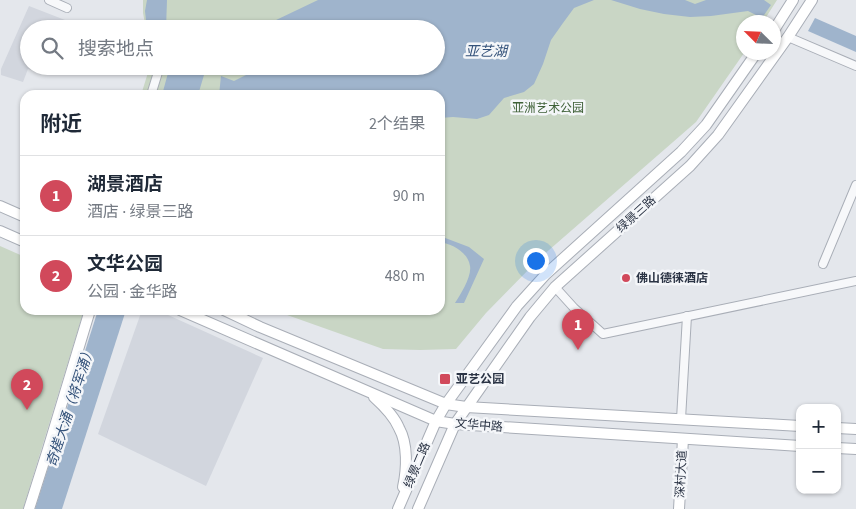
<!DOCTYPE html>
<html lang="zh">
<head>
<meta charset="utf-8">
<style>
  :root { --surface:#fff; --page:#f2f2f3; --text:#1f2937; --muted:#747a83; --line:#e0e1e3; --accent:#d1495b }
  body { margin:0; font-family:"Source Sans 3","Noto Sans SC",sans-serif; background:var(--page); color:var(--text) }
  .controls { position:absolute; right:15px; bottom:15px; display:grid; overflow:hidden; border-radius:10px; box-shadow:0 1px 4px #0004 }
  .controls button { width:45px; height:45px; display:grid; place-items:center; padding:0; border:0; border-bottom:1px solid var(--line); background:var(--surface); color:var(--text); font:25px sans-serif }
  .compass { position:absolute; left:736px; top:15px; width:45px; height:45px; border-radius:50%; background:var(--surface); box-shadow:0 1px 4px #0004; rotate:294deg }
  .you { position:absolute; left:535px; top:260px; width:18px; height:18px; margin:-12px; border:4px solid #fff; border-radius:50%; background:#1a73e8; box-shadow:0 0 0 8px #1a73e833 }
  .badge { display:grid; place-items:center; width:32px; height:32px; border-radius:50%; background:var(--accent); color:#fff; font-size:16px; font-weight:700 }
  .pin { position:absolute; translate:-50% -41px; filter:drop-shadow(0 1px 2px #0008) }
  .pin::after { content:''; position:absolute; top:26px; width:18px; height:15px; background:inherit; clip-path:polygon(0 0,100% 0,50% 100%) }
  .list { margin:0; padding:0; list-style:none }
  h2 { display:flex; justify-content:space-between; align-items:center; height:65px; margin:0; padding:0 20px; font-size:21px }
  h2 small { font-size:16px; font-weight:400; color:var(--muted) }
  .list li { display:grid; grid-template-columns:32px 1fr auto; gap:15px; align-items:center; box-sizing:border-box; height:80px; padding:0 20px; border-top:1px solid var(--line) }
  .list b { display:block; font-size:19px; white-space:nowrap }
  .list p { margin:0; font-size:16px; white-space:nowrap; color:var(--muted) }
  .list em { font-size:16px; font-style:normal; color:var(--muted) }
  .icon { flex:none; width:28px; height:28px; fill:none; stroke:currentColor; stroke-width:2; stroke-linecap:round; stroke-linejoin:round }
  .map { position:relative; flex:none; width:856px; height:509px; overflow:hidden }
  .search { position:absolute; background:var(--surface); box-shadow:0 1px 4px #0004; left:20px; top:20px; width:425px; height:55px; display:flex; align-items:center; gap:12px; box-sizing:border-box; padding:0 18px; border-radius:28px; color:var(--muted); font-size:19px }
  .panel { position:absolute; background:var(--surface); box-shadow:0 1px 4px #0004; left:20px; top:90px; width:425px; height:225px; border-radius:15px }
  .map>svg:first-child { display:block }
  .built { fill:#d2d6de }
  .green { fill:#c9d6c5 }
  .water { fill:#9fb4cc }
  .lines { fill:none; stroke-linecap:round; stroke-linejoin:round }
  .street-casing { stroke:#a9aeb7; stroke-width:10 }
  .secondary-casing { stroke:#a9aeb7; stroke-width:12 }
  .street { stroke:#f7f8fa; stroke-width:8 }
  .secondary { stroke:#fff; stroke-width:10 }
  .poi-dot { fill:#d1495b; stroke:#f4f6f9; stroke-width:2 }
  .labels { text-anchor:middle; stroke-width:5; stroke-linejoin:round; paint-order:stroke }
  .park-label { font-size:12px; fill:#3f6138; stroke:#f4f6f9 }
  .street-label { font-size:12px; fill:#2b3445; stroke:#f4f6f9 }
  .poi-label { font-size:12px; font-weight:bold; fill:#2b3445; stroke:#f4f6f9; text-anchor:start }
  .water-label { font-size:14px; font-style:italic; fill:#34527a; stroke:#f4f6f9 }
</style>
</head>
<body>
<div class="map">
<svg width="856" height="509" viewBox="0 0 856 509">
  <rect width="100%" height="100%" fill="#e4e7ec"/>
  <g class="built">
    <polygon points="29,6 65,20 62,29 29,29 29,66 48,66 45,74 28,69 23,82 1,75 1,69"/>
    <polygon points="142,310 157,310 263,358 206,486 98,434"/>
  </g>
  <g class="green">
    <polygon points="143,0 777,0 763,22 744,22 744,53 696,122 541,257 486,313 456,349 420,350 383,349 273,310 440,310 440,95 141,95 150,66 436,66 436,29 146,29 143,13"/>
    <polygon points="0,246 25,257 25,310 84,310 23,509 0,509"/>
  </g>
  <g class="water">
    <polygon points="147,0 167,0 166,29 147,29 145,11"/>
    <polygon points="318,0 594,0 574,8 563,23 551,40 543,64 534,84 524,92 504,98 489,115 477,119 453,117 440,118 440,95 219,95 221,76 234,81 254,71 256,66 436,66 436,29 271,29 274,21"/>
    <polygon points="611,0 685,0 695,4 706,0 764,0 771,5 762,18 748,11 711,16 690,17 664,14 640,9"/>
    <polygon points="815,18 856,36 856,52 808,31"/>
    <polygon points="165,66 187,66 197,73 204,75 198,95 162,95 168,73"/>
    <path d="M440,236L469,247L484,259L464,303H455C461,294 472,276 470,266C468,252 452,244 440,242Z"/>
    <polygon points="98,310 126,310 62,509 35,509"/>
  </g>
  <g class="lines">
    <defs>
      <g id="street">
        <polyline points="49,0 67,8"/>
        <polyline points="788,37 856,66"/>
        <polyline points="151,95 159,69"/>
        <polyline points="823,264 856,185"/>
        <polyline points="555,287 574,308 603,334 856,281"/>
        <polyline points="681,419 687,316"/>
      </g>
      <g id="secondary">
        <polyline points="774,30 793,0"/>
        <polyline points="0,206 25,217"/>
        <polyline points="0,231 25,242"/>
        <polyline points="180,310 436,421 455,424 800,446"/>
        <polyline points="224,310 260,327 446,404 466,407 800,426"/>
        <path d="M374,397C384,406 394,416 399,428C408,444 407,469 403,487"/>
        <polyline points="837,428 856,429"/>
        <polyline points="837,448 856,449"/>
        <polyline points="29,509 48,449 90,310"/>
        <polyline points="398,509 436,421 446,404 517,306 546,274 681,152 706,125 757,52"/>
        <polyline points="418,509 455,424 530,317 555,287 690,166 718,135 788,37 812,0"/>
        <polyline points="679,509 683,439"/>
      </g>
    </defs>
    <use href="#street" class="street-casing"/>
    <use href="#secondary" class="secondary-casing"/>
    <use href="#street" class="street"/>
    <use href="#secondary" class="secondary"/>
  </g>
  <g class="poi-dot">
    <circle cx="626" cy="278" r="5"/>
    <rect x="439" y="373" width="12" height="12" rx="2.5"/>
  </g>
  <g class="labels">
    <g class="park-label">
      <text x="548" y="112">亚洲艺术公园</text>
    </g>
    <g class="street-label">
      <text transform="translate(636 214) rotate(-42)" y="4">绿景三路</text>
      <text transform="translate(479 425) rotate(5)" y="4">文华中路</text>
      <text transform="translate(417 465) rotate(-67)" y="4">绿景二路</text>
      <text transform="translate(681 474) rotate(-87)" y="4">深村大道</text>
    </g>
    <g class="poi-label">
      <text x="636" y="282">佛山德徕酒店</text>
      <text x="456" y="383">亚艺公园</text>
    </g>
    <g class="water-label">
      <text x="486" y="56">亚艺湖</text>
      <text transform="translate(70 406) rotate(-72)" y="5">奇槎大涌（将军涌）</text>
    </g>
  </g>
</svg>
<div class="controls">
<button>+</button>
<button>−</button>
</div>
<svg class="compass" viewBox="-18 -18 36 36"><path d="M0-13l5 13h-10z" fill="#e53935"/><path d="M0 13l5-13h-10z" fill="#747a83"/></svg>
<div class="you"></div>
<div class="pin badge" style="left:578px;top:350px">1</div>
<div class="pin badge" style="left:27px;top:410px">2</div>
<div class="search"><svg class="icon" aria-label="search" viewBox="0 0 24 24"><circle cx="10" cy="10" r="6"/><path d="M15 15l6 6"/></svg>搜索地点</div>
<section class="panel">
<h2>附近<small>2个结果</small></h2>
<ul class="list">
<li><span class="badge">1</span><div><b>湖景酒店</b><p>酒店 · 绿景三路</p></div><em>90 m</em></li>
<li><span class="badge">2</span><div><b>文华公园</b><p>公园 · 金华路</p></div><em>480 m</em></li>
</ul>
</section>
</div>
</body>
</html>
